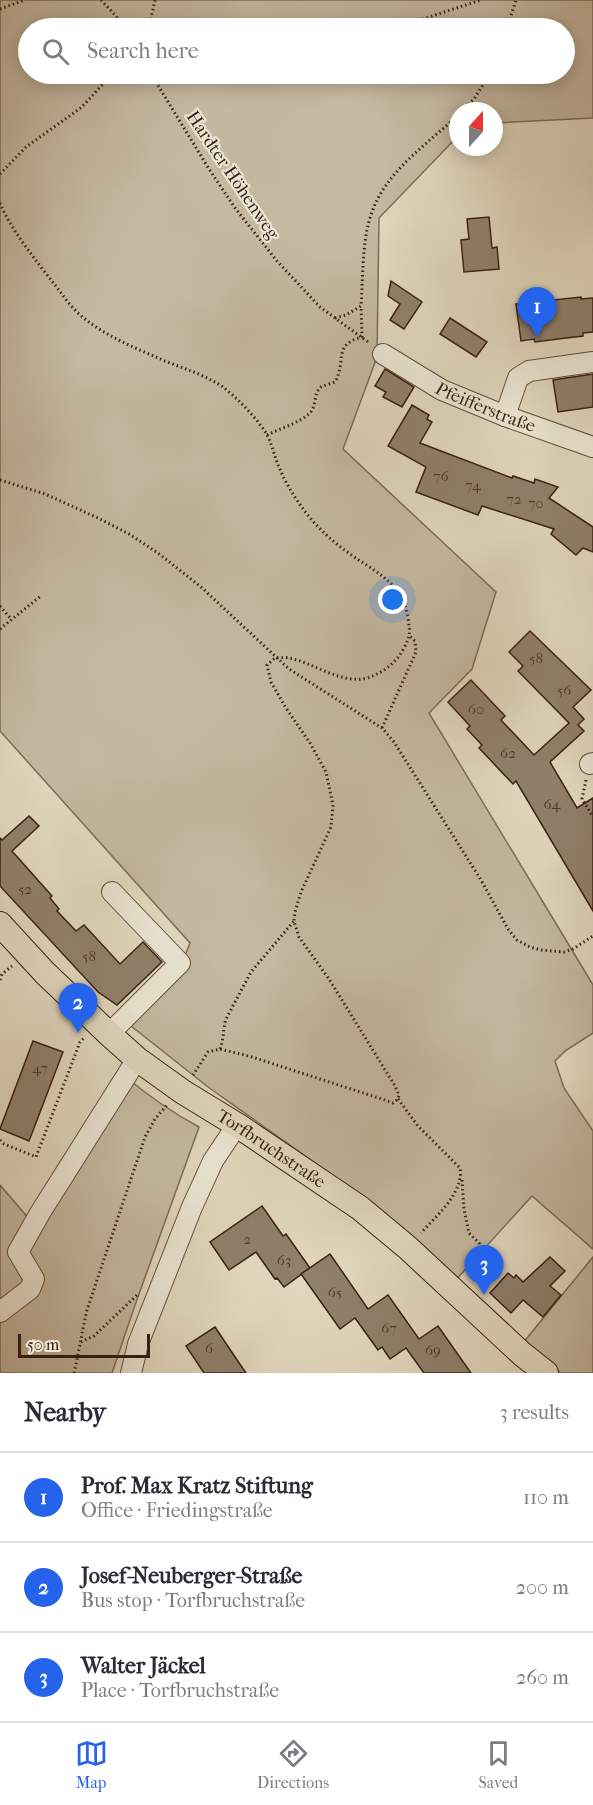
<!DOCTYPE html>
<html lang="en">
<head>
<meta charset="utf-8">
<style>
  :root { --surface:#fff; --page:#f7f7f7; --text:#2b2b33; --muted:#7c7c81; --line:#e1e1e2; --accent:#2563eb }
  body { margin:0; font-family:"IM FELL French Canon",serif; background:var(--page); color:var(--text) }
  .compass { position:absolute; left:449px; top:102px; width:54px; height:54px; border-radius:50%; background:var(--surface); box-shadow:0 3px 15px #0003; rotate:21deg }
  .scale { position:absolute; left:18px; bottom:15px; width:132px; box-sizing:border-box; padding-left:6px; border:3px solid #382012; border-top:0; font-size:16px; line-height:21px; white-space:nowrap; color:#382012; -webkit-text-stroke:4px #ece6d5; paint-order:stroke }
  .you { position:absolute; left:393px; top:600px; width:21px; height:21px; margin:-15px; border:4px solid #fff; border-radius:50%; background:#1a73e8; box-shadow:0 0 0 9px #1a73e833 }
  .badge { display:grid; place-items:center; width:39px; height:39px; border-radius:50%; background:var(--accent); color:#fff; font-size:20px; font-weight:700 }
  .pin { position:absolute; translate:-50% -50px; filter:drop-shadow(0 2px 3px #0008) }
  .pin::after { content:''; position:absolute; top:32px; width:21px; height:18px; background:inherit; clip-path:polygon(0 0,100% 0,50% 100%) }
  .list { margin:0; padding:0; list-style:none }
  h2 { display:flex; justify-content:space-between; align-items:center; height:78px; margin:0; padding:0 24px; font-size:26px }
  h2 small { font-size:20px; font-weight:400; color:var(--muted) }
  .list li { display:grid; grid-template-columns:39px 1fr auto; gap:18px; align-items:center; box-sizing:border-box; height:90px; padding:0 24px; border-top:2px solid var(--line) }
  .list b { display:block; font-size:22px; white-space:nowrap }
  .list p { margin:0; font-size:20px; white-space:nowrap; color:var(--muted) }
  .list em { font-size:20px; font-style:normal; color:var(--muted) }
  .icon { flex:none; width:33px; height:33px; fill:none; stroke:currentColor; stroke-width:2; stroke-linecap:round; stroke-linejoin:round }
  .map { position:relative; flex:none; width:593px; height:1373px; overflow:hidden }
  .search { position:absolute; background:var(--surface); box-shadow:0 3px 15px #0003; left:18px; right:18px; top:18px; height:66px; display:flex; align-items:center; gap:15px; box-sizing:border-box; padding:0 21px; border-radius:33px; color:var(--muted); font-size:22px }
  .sheet { height:348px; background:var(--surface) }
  nav { display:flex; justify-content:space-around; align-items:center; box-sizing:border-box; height:84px; border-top:2px solid var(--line); background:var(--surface); font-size:16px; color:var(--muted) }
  nav a { display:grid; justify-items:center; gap:3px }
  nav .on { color:var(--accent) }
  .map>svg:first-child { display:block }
  .green { fill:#c5b9a2; stroke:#7e6c5a; stroke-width:1.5; fill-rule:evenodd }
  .building { fill:#90806c; stroke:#382012; stroke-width:1.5 }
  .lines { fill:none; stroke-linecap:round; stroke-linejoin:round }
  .minor-casing { stroke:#624e3d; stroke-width:22 }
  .major-casing { stroke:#382012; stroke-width:26 }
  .path { stroke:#382012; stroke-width:3; stroke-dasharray:1.5 3; stroke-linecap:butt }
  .minor { stroke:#ece6d5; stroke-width:20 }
  .major { stroke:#e2d8bf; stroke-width:24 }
  .labels { text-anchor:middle; stroke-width:4.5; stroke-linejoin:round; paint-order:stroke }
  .number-label { font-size:15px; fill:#4e3828 }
  .street-label { font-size:18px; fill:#382012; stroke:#ece6d5 }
</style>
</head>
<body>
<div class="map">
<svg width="593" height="1373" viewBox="0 0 593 1373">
  <rect width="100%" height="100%" fill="#e2d8bf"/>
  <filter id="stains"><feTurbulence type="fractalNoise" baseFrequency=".00333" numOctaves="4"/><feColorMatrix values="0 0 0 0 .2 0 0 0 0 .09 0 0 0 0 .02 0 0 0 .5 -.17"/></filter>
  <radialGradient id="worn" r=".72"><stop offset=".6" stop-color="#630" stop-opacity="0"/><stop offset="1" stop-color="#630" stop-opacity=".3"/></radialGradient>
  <g class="green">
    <path d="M0,0H593V118L494,123V111H458V136L379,218L377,357L343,449L496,592L472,669L429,713L593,985V1033L565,1051L555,1061L564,1088L593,1131V1249L532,1196L454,1282L335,1177L208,1087L126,1022L182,963L190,943L0,731ZM28,28H564V74H28Z"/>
    <path d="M127,1078C150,1097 173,1113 199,1127L134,1308L112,1373H0V1185L36,1227Z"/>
    <polygon points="593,1257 593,1373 561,1373 523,1343"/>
  </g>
  <g class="building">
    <polygon points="489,217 492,248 497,247 499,269 464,272 461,240 469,239 467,219"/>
    <polygon points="391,281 422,302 404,329 390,320 400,304 388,296"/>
    <polygon points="581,297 581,299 593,298 593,332 583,333 583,336 558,339 535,342 534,339 521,341 516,304"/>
    <polygon points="450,318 487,342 476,357 440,334"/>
    <polygon points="385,369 414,387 402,407 383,397 386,392 375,386"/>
    <polygon points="593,374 593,407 558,412 553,380"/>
    <polygon points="412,405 429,415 427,419 432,422 420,443 512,478 513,476 534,483 535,479 558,487 549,498 593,527 593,552 583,548 576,555 551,534 554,529 482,506 478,515 416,492 426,467 388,446"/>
    <polygon points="530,631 591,690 573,707 584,719 578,725 584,731 550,762 577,808 593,798 593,911 516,781 513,784 479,748 482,745 467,729 470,726 448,702 471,680 505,716 501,720 534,755 569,723 518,671 523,666 509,652"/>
    <polygon points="29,816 39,826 12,851 52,896 50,898 59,909 57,911 76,931 84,925 120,964 143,942 162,962 117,1005 98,992 0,886 0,838 2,840"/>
    <polygon points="33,1041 63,1052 29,1141 0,1129"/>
    <polygon points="262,1206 283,1236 286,1234 310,1268 284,1287 277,1278 275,1279 256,1252 229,1270 210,1242"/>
    <polygon points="330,1254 368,1309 388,1295 419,1339 438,1326 471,1373 424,1373 406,1348 390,1359 382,1347 378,1350 355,1318 340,1329 301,1274"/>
    <polygon points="550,1257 565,1271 550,1286 561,1295 543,1317 523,1300 511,1313 490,1293 508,1273 514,1278 516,1275 523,1282"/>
    <polygon points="215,1327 231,1351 246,1373 204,1373 186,1346"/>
  </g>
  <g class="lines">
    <defs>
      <g id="minor">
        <path id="s1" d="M383,354L442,390L505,416L593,447"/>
        <polyline points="505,416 518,378 529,371 593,362"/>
        <polyline points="590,764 593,763"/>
        <polyline points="109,1034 180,963 112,892"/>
        <polyline points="0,1312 30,1289 34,1279 18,1252 40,1213 137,1059"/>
        <polyline points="131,1373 138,1344 192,1207 213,1161 237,1125"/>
      </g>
      <g id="major">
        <path id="s2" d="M0,924L45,973L109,1034L137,1059L183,1092L237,1125L360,1208L408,1248L522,1354L546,1373"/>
      </g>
    </defs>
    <use href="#minor" class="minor-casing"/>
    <use href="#major" class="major-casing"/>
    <g class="path">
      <polyline points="101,0 127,28"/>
      <polyline points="0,9 25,0"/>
      <polyline points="149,28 155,0"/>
      <polyline points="360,28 423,19 481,0"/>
      <polyline points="507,28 516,0"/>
      <polyline points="151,74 209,169 235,208 277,261 320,307 368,342"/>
      <polyline points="462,111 474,99 490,74"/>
      <polyline points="0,174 26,147 82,107 112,74"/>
      <path d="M0,203C11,230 37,262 55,285C64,297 73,310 85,319C109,338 138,349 165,361C185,369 205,375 223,387C239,400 255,416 266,433C272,443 274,456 279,467C284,480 293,495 301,506C313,523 329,539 346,551C372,571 403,581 408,618C410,631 411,635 404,648C396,663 383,673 367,678C342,685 312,662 289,658C284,657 279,658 275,658L267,665L271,682L286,708L310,743L326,772L333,805L331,827L301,892L295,912L294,921L299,937L329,979L395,1086L399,1095L398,1099L393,1103L388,1101L252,1057L220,1049L208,1052L193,1075"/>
      <path d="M335,318L346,315L361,306C363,279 362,240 371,215C385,171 427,145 458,115"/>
      <path d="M267,435C281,428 299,423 310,413C317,406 313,393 321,387C325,385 330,384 335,382C347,361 332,345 362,337L361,306"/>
      <polyline points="0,480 45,494 98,518 129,534 158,553 201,587 289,669 382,728 394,742 481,880 508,929 517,940 530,947 541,950 564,952 573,949 593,936"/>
      <polyline points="0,606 11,619"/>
      <polyline points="0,629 42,595"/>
      <polyline points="382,728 416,652 415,641 410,636"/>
      <polyline points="586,780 582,799 593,817"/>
      <polyline points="0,980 2,974 12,966"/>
      <path d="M220,1049C224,1039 223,1029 226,1019L251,972L294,921"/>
      <path d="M398,1099L418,1126L460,1168C464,1193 436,1216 421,1233"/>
      <polyline points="0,1140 4,1144 36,1157 80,1042 84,1038"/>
      <polyline points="462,1180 464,1209 469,1233 479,1243 483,1263"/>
      <polyline points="81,1342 94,1336 137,1295"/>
      <path d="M74,1373C79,1352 82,1331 87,1310L145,1137L155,1119L167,1105"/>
    </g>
    <use href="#minor" class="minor"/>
    <use href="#major" class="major"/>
  </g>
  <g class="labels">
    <g class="number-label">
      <text x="441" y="481">76</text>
      <text x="473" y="490">74</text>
      <text x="514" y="504">72</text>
      <text x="536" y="508">70</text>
      <text x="536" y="663">58</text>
      <text x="564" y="695">56</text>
      <text x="476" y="714">60</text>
      <text x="508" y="758">62</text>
      <text x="552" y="809">64</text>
      <text x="25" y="894">52</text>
      <text x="89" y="961">58</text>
      <text x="40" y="1073">47</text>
      <text x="247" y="1244">2</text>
      <text x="284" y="1265">63</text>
      <text x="335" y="1297">65</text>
      <text x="389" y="1333">67</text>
      <text x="209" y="1353">6</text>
      <text x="433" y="1355">69</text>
    </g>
    <g class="street-label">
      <text transform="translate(233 175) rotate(56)" y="6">Hardter Höhenweg</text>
      <text dy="6" stroke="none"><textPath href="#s1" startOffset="116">Pfeifferstraße</textPath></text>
      <text dy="6" stroke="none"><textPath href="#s2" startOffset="354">Torfbruchstraße</textPath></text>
    </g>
  </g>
  <rect width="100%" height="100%" filter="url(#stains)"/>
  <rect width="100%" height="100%" fill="url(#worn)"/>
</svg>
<svg class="compass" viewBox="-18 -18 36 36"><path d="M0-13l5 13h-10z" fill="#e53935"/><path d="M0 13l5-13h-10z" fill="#7c7c81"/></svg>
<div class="scale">50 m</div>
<div class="you"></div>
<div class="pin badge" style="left:537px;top:337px">1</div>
<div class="pin badge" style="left:78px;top:1033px">2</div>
<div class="pin badge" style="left:484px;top:1295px">3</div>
<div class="search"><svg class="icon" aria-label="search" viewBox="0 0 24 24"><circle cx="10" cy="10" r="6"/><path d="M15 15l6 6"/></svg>Search here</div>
</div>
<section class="sheet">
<h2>Nearby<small>3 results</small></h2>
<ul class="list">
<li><span class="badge">1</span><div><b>Prof. Max Kratz Stiftung</b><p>Office · Friedingstraße</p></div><em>110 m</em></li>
<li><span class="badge">2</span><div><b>Josef-Neuberger-Straße</b><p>Bus stop · Torfbruchstraße</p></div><em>200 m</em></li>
<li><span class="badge">3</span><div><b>Walter Jäckel</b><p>Place · Torfbruchstraße</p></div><em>260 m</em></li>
</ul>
</section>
<nav>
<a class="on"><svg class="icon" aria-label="map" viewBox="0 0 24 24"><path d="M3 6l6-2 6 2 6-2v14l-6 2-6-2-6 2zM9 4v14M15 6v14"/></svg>Map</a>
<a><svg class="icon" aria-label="directions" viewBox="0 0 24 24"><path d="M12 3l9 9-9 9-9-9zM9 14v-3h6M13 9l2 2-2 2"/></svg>Directions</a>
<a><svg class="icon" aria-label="saved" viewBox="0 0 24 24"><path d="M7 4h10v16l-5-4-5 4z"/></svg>Saved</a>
</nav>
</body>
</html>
